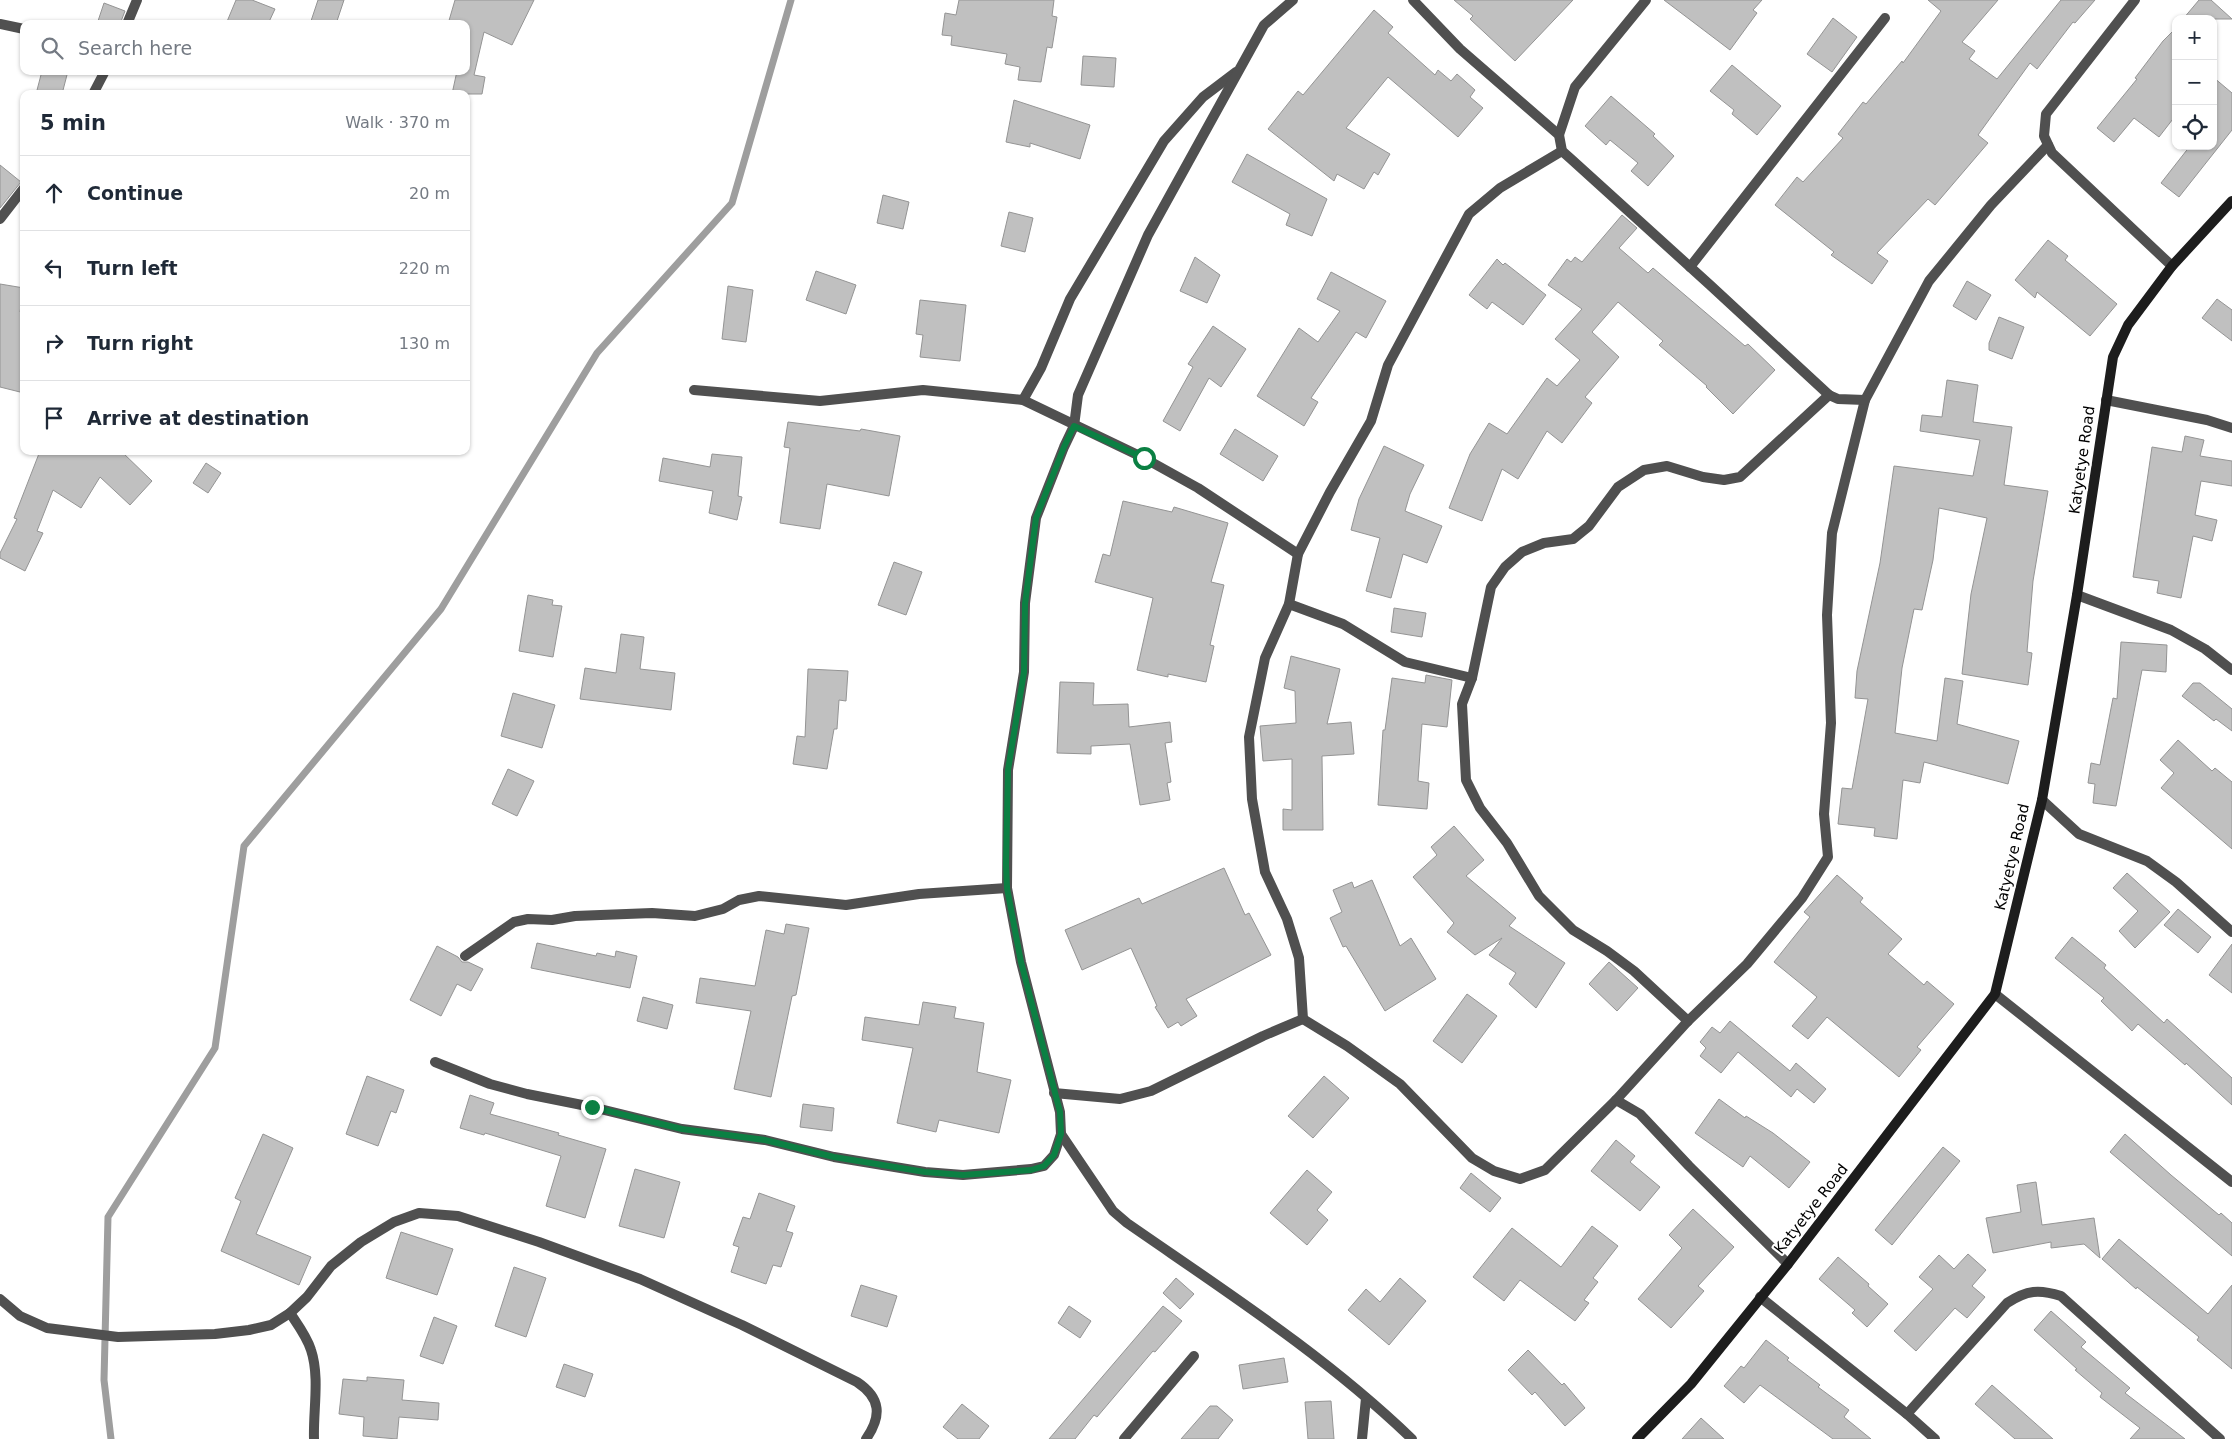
<!DOCTYPE html>
<html lang="en">
<head>
<meta charset="utf-8">
<style>
  :root { --surface:#fff; --page:#f6f6f7; --text:#1f2937; --muted:#747a83; --line:#e0e1e3 }
  body { margin:0; font-family:"DejaVu Sans",sans-serif; background:var(--page); color:var(--text) }
  .controls { position:absolute; right:15px; top:15px; display:grid; overflow:hidden; border-radius:10px; box-shadow:0 1px 4px #0004 }
  .controls button { width:45px; height:45px; display:grid; place-items:center; padding:0; border:0; border-bottom:1px solid var(--line); background:var(--surface); color:var(--text); font:25px sans-serif }
  .stop { position:absolute; width:15px; height:15px; margin:-11px; border:4px solid #0b8043; border-radius:50%; background:#fff }
  .stop.end { background:#0b8043; border-color:#fff; box-shadow:0 1px 5px #0008 }
  .list { margin:0; padding:0; list-style:none }
  h2 { display:flex; justify-content:space-between; align-items:center; height:65px; margin:0; padding:0 20px; font-size:21px }
  h2 small { font-size:16px; font-weight:400; color:var(--muted) }
  .list li { display:grid; grid-template-columns:32px 1fr auto; gap:15px; align-items:center; box-sizing:border-box; height:75px; padding:0 20px; border-top:1px solid var(--line) }
  .list b { display:block; font-size:19px; white-space:nowrap }
  .list em { font-size:16px; font-style:normal; color:var(--muted) }
  .icon { flex:none; width:28px; height:28px; fill:none; stroke:currentColor; stroke-width:2; stroke-linecap:round; stroke-linejoin:round }
  .map { position:relative; flex:none; width:2232px; height:1439px; overflow:hidden }
  .search { position:absolute; background:var(--surface); box-shadow:0 1px 4px #0004; left:20px; top:20px; width:450px; height:55px; display:flex; align-items:center; gap:12px; box-sizing:border-box; padding:0 18px; border-radius:10px; color:var(--muted); font-size:19px }
  .panel { position:absolute; background:var(--surface); box-shadow:0 1px 4px #0004; left:20px; top:90px; width:450px; height:365px; border-radius:10px }
  .map>svg:first-child { display:block }
  .lines { fill:none; stroke-linecap:round; stroke-linejoin:round }
  .stream { stroke:#9e9e9e; stroke-width:7 }
  .building { fill:#c0c0c0; stroke:#949494 }
  .street { stroke:#505050; stroke-width:10 }
  .secondary { stroke:#1d1d1d; stroke-width:10 }
  .route { stroke:#0b8043; stroke-width:6 }
  .labels { text-anchor:middle; stroke-width:4; stroke-linejoin:round; paint-order:stroke }
  .street-label { font-size:15px; fill:#000; stroke:#fff }
</style>
</head>
<body>
<div class="map">
<svg width="2232" height="1439" viewBox="0 0 2232 1439">
  <rect width="100%" height="100%" fill="#fff"/>
  <g class="lines">
    <polyline class="stream" points="111,1439 104,1380 108,1217 215,1048 244,846 441,609 597,353 732,203 791,0"/>
  </g>
  <g class="building">
    <polygon points="236,0 252,0 275,9 268,24 226,24"/>
    <polygon points="318,0 344,0 336,24 310,24"/>
    <polygon points="455,0 534,0 512,45 484,32 474,75 485,77 482,94 452,94 457,71 466,71 466,24 448,24"/>
    <polygon points="959,0 1054,0 1052,16 1057,17 1052,48 1047,47 1041,82 1018,80 1020,67 1005,64 1007,54 951,45 952,36 942,35 945,13 956,15"/>
    <polygon points="1454,0 1573,0 1515,61 1470,19 1473,16"/>
    <polygon points="1664,0 1762,0 1753,10 1757,13 1730,50"/>
    <polygon points="1928,0 1998,0 1962,42 1975,51 1969,59 1997,79 2061,0 2095,0 2075,23 2073,22 2037,69 2030,63 1978,135 1988,143 1935,205 1928,199 1877,253 1888,261 1872,284 1831,255 1834,252 1775,205 1797,177 1803,182 1843,138 1838,134 1863,102 1866,104 1902,61 1903,63 1941,11"/>
    <polygon points="2199,0 2211,0 2232,19 2183,19"/>
    <polygon points="104,3 125,11 120,24 97,24"/>
    <polygon points="1374,10 1393,27 1388,33 1435,75 1438,70 1451,81 1457,74 1475,90 1470,97 1483,108 1458,137 1388,77 1346,128 1390,154 1378,175 1374,172 1364,189 1337,174 1334,181 1268,129 1298,91 1303,95"/>
    <polygon points="1833,18 1857,37 1832,72 1807,54"/>
    <polygon points="2176,28 2176,115 2159,137 2134,118 2114,142 2097,128 2137,79 2135,78 2163,41"/>
    <polygon points="1083,56 1116,58 1114,87 1081,85"/>
    <polygon points="1732,65 1781,106 1757,135 1732,114 1734,110 1710,91"/>
    <polygon points="42,71 68,71 62,94 36,94"/>
    <polygon points="2213,77 2232,93 2232,130 2179,197 2161,183 2190,146 2213,146"/>
    <polygon points="1611,96 1655,134 1653,136 1674,156 1648,186 1631,171 1638,163 1610,140 1606,145 1585,126"/>
    <polygon points="1014,100 1090,125 1080,159 1030,143 1030,147 1006,142"/>
    <polygon points="1247,154 1327,199 1312,236 1286,225 1290,214 1232,182"/>
    <polygon points="0,165 21,182 0,208"/>
    <polygon points="883,195 909,202 903,229 877,223"/>
    <polygon points="1009,212 1033,218 1025,252 1001,246"/>
    <polygon points="1622,215 1637,228 1619,248 1648,273 1653,268 1745,346 1748,344 1775,370 1733,414 1706,387 1707,386 1659,345 1663,341 1618,302 1592,332 1619,357 1585,397 1592,403 1562,443 1547,431 1518,479 1502,469 1482,521 1449,508 1470,454 1489,423 1507,434 1547,378 1557,386 1580,360 1555,339 1582,309 1548,285 1567,259 1571,262 1575,257 1582,262"/>
    <polygon points="2048,240 2068,256 2065,260 2117,304 2090,336 2037,292 2035,298 2015,280"/>
    <polygon points="1195,257 1220,275 1207,303 1180,291"/>
    <polygon points="1497,259 1503,265 1505,263 1546,295 1523,325 1492,302 1487,309 1469,295"/>
    <polygon points="816,271 856,285 846,314 806,300"/>
    <polygon points="1331,272 1386,301 1366,338 1356,332 1311,398 1318,402 1304,426 1257,396 1299,328 1318,342 1340,311 1317,299"/>
    <polygon points="1967,281 1991,295 1976,320 1953,306"/>
    <polygon points="0,284 24,288 20,312 24,313 24,393 0,387"/>
    <polygon points="728,286 753,290 746,342 722,339"/>
    <polygon points="2217,299 2232,310 2232,341 2202,318"/>
    <polygon points="920,300 966,305 960,361 920,357 923,335 916,334"/>
    <polygon points="1999,317 2024,327 2012,359 1989,350 1989,343"/>
    <polygon points="1213,326 1246,349 1221,387 1209,378 1180,431 1163,421 1193,367 1188,364"/>
    <polygon points="1947,380 1978,385 1973,422 2012,427 2004,485 2048,491 2033,581 2027,652 2032,653 2028,685 1962,674 1971,594 1987,518 1939,508 1933,560 1922,610 1914,609 1902,668 1895,733 1937,741 1945,678 1963,681 1957,724 2019,741 2008,784 1924,762 1920,783 1903,780 1897,839 1874,836 1875,828 1838,824 1842,788 1852,789 1868,699 1855,698 1857,671 1880,563 1894,466 1973,476 1980,440 1920,431 1922,415 1942,417"/>
    <polygon points="788,422 860,431 861,429 900,436 889,496 827,484 820,529 780,523 790,448 784,447"/>
    <polygon points="1235,429 1278,456 1263,481 1220,454"/>
    <polygon points="2185,436 2204,440 2200,456 2232,461 2232,486 2201,481 2195,515 2217,520 2212,541 2193,536 2181,598 2157,593 2159,581 2133,577 2152,447 2182,452"/>
    <polygon points="1384,446 1424,465 1410,494 1405,511 1442,526 1427,563 1403,554 1391,598 1366,591 1380,538 1351,530 1359,499"/>
    <polygon points="40,451 121,451 152,481 130,505 100,477 81,508 53,490 37,531 43,533 25,571 0,558 0,553 17,519 14,518"/>
    <polygon points="712,454 742,457 738,496 742,497 737,520 709,513 713,491 659,481 663,458 710,467"/>
    <polygon points="206,463 221,473 208,493 193,483"/>
    <polygon points="1123,501 1172,512 1174,507 1228,523 1211,582 1224,585 1210,645 1214,646 1206,682 1168,674 1168,677 1137,670 1153,598 1095,582 1103,554 1110,556"/>
    <polygon points="894,562 922,572 906,615 878,605"/>
    <polygon points="528,595 553,600 552,605 562,606 553,657 519,651"/>
    <polygon points="1394,608 1426,613 1422,637 1391,632"/>
    <polygon points="621,634 644,637 640,669 675,673 671,710 580,699 585,668 616,673"/>
    <polygon points="2121,642 2167,645 2166,672 2142,670 2116,806 2093,803 2095,784 2088,783 2091,763 2100,765 2113,698 2117,699"/>
    <polygon points="1291,656 1340,669 1327,724 1351,722 1354,754 1322,756 1323,830 1283,830 1283,809 1292,810 1292,759 1263,761 1260,726 1296,723 1295,691 1284,688"/>
    <polygon points="808,669 848,671 846,701 839,700 837,729 834,729 827,769 793,764 797,736 805,737"/>
    <polygon points="1426,675 1452,680 1447,727 1422,724 1418,781 1429,783 1427,809 1378,805 1383,730 1385,730 1392,678 1425,683"/>
    <polygon points="1060,682 1094,683 1093,705 1128,704 1129,727 1170,722 1172,742 1165,743 1171,782 1167,783 1170,800 1140,805 1130,744 1091,746 1091,754 1057,753"/>
    <polygon points="2193,683 2200,683 2232,709 2232,731 2216,719 2214,721 2182,696"/>
    <polygon points="513,693 555,705 542,748 501,736"/>
    <polygon points="2178,740 2212,771 2215,768 2232,782 2232,849 2161,788 2174,773 2160,760"/>
    <polygon points="508,769 534,781 517,816 492,804"/>
    <polygon points="1454,826 1484,860 1466,876 1516,918 1509,926 1565,963 1536,1008 1509,984 1516,973 1489,955 1502,938 1475,955 1447,932 1454,923 1413,877 1437,855 1431,847"/>
    <polygon points="1224,868 1245,915 1249,913 1271,955 1186,999 1197,1016 1181,1026 1178,1022 1168,1028 1155,1007 1157,1006 1131,948 1082,970 1065,930 1139,898 1142,904"/>
    <polygon points="2127,873 2170,912 2135,948 2119,931 2138,911 2113,888"/>
    <polygon points="1837,875 1863,898 1860,902 1902,939 1888,954 1924,985 1927,981 1954,1004 1917,1047 1921,1050 1899,1077 1827,1017 1808,1039 1792,1026 1817,997 1774,962 1810,917 1804,912"/>
    <polygon points="1372,880 1400,946 1411,938 1436,979 1385,1011 1346,946 1343,947 1330,918 1342,912 1333,890 1352,882 1354,888"/>
    <polygon points="2178,909 2211,937 2198,953 2164,925"/>
    <polygon points="786,924 809,928 796,995 792,996 771,1097 734,1089 751,1011 696,1003 700,978 755,986 766,930 784,934"/>
    <polygon points="2072,937 2106,965 2104,968 2164,1023 2167,1019 2232,1078 2232,1105 2186,1063 2185,1065 2138,1024 2132,1031 2101,1001 2104,998 2055,958"/>
    <polygon points="537,943 596,956 597,953 615,957 616,951 637,956 630,988 531,968"/>
    <polygon points="2232,944 2232,993 2209,975"/>
    <polygon points="437,946 458,957 462,962 468,962 483,969 471,991 457,984 441,1016 410,1000"/>
    <polygon points="1609,962 1638,988 1617,1011 1589,984"/>
    <polygon points="1467,994 1497,1016 1462,1063 1433,1041"/>
    <polygon points="643,997 673,1005 667,1029 637,1021"/>
    <polygon points="923,1002 956,1007 954,1018 984,1023 977,1072 1011,1080 999,1133 939,1120 936,1132 897,1123 913,1048 862,1040 865,1017 919,1025"/>
    <polygon points="1730,1021 1790,1071 1796,1063 1826,1089 1814,1103 1797,1089 1791,1097 1738,1052 1721,1073 1700,1056 1706,1048 1700,1042 1712,1027 1720,1033"/>
    <polygon points="367,1076 404,1090 396,1113 391,1111 378,1146 346,1134"/>
    <polygon points="1324,1076 1349,1098 1313,1138 1288,1116"/>
    <polygon points="470,1095 494,1103 490,1114 559,1133 558,1135 606,1149 585,1218 546,1206 561,1156 485,1133 484,1135 460,1128"/>
    <polygon points="1719,1099 1745,1118 1746,1116 1773,1133 1810,1162 1789,1188 1750,1156 1743,1167 1695,1133"/>
    <polygon points="803,1104 834,1108 832,1131 800,1127"/>
    <polygon points="263,1134 293,1148 256,1234 311,1257 299,1285 221,1251 241,1201 235,1198"/>
    <polygon points="2125,1134 2171,1175 2219,1215 2221,1213 2232,1223 2232,1256 2110,1152"/>
    <polygon points="1616,1140 1635,1156 1630,1162 1660,1187 1640,1211 1591,1171"/>
    <polygon points="1943,1147 1960,1161 1892,1245 1875,1230"/>
    <polygon points="635,1169 680,1182 664,1238 619,1226"/>
    <polygon points="1307,1170 1332,1192 1317,1210 1328,1220 1307,1245 1270,1213"/>
    <polygon points="1471,1173 1501,1198 1490,1212 1460,1188"/>
    <polygon points="2036,1182 2042,1225 2094,1218 2100,1258 2084,1244 2051,1248 2051,1242 1993,1253 1986,1218 2021,1212 2017,1185"/>
    <polygon points="759,1193 795,1206 786,1231 793,1233 781,1267 773,1265 766,1284 731,1272 739,1247 733,1245 743,1217 750,1219"/>
    <polygon points="1693,1209 1734,1247 1698,1286 1704,1291 1671,1328 1638,1299 1682,1248 1669,1235"/>
    <polygon points="1592,1226 1618,1246 1593,1278 1598,1282 1584,1300 1589,1303 1575,1321 1520,1280 1504,1301 1473,1277 1512,1228 1561,1267"/>
    <polygon points="401,1232 453,1249 437,1295 386,1278"/>
    <polygon points="2119,1239 2208,1314 2232,1285 2232,1369 2197,1340 2199,1337 2137,1287 2136,1289 2102,1259"/>
    <polygon points="1968,1254 1986,1270 1972,1286 1985,1297 1967,1318 1955,1308 1916,1351 1894,1331 1933,1289 1919,1277 1939,1255 1954,1269"/>
    <polygon points="1838,1257 1869,1284 1868,1286 1888,1304 1867,1327 1852,1313 1855,1310 1819,1279"/>
    <polygon points="514,1267 546,1278 526,1337 495,1326"/>
    <polygon points="1176,1278 1194,1294 1180,1309 1163,1293"/>
    <polygon points="1400,1278 1426,1301 1389,1345 1348,1310 1366,1289 1380,1302"/>
    <polygon points="861,1285 897,1296 887,1327 851,1316"/>
    <polygon points="1069,1306 1091,1321 1080,1338 1058,1323"/>
    <polygon points="1163,1306 1182,1321 1155,1352 1153,1351 1097,1417 1094,1415 1075,1439 1049,1439"/>
    <polygon points="2051,1311 2086,1342 2081,1347 2130,1388 2125,1393 2185,1439 2130,1439 2140,1428 2100,1397 2102,1393 2075,1370 2077,1369 2034,1330"/>
    <polygon points="434,1317 457,1326 443,1364 420,1356"/>
    <polygon points="1766,1340 1789,1358 1787,1360 1820,1385 1818,1387 1849,1410 1844,1417 1871,1439 1833,1439 1760,1385 1744,1403 1724,1386 1741,1366 1744,1368"/>
    <polygon points="1528,1350 1562,1385 1564,1383 1585,1408 1565,1426 1535,1392 1532,1395 1508,1370"/>
    <polygon points="1284,1358 1288,1382 1243,1389 1239,1365"/>
    <polygon points="564,1364 593,1374 585,1397 556,1387"/>
    <polygon points="367,1377 404,1380 402,1400 439,1403 438,1420 399,1417 397,1439 363,1436 364,1417 339,1414 343,1379 367,1381"/>
    <polygon points="1992,1385 2053,1439 2015,1439 1975,1404"/>
    <polygon points="1331,1401 1334,1439 1308,1439 1305,1402"/>
    <polygon points="962,1404 989,1426 979,1439 958,1439 943,1427"/>
    <polygon points="1210,1406 1217,1406 1233,1420 1218,1439 1181,1439"/>
    <polygon points="1701,1418 1724,1439 1682,1439"/>
  </g>
  <g class="lines">
    <g class="street">
      <polyline points="1413,0 1460,49 1559,135 1562,151 1571,159 1710,285 1829,395"/>
      <polyline points="2135,0 2046,114 2044,136 2052,153 2172,266"/>
      <polyline points="0,24 24,29"/>
      <polyline points="127,24 137,0"/>
      <polyline points="93,94 105,71"/>
      <polyline points="1559,135 1575,87 1646,0"/>
      <polyline points="0,219 24,188"/>
      <polyline points="1690,267 1885,18"/>
      <polyline points="694,390 820,401 923,390 1023,400 1144,458 1198,488 1298,554"/>
      <polyline points="1023,400 1041,368 1070,299 1164,141 1203,97 1236,72"/>
      <polyline points="2106,400 2207,420 2232,428"/>
      <polyline points="2077,595 2171,630 2205,649 2232,670"/>
      <polyline points="1289,604 1343,624 1405,662 1472,678"/>
      <polyline points="2042,800 2079,834 2147,861 2176,882 2232,932"/>
      <polyline points="465,956 514,922 528,919 552,920 575,916 652,913 695,916 723,909 739,900 759,896 846,905 919,894 1007,888"/>
      <polyline points="1995,994 2232,1182"/>
      <polyline points="1303,1019 1347,1046 1400,1084 1472,1158 1494,1171 1520,1179 1545,1170 1616,1100 1688,1021 1747,964 1802,898 1828,857 1824,814 1831,723 1827,615 1832,533 1865,400 1929,281 1991,205 2048,145"/>
      <polyline points="1303,1019 1299,958 1287,919 1265,872 1252,799 1249,737 1265,658 1289,604 1298,554 1330,492 1371,421 1388,365 1469,214 1500,188 1562,151"/>
      <polyline points="1688,1021 1634,971 1607,951 1573,930 1539,896 1507,843 1480,808 1466,780 1462,704 1472,678 1491,587 1505,567 1522,552 1544,543 1573,539 1589,526 1618,487 1644,470 1667,466 1703,477 1724,480 1740,477 1829,395 1838,399 1865,400"/>
      <polyline points="435,1062 490,1084 527,1094 592,1107 682,1129 765,1140 834,1157 925,1172 963,1175 1031,1169 1044,1166 1054,1155 1061,1134 1060,1112 1021,962 1007,888 1008,770 1024,672 1025,603 1036,518 1064,447 1074,426 1078,395 1148,235 1264,25 1293,0"/>
      <polyline points="1054,1093 1120,1099 1151,1091 1263,1036 1303,1019"/>
      <polyline points="1616,1100 1640,1114 1689,1166 1788,1264"/>
      <path d="M1061,1134L1113,1211L1127,1223C1225,1291 1326,1356 1412,1439"/>
      <polyline points="1760,1297 1907,1414 1935,1439"/>
      <path d="M0,1299L20,1316L47,1328L118,1337L215,1334L249,1330L271,1325L290,1313L307,1297L331,1266L361,1242L394,1222L419,1213L458,1216L539,1242L640,1279L742,1325L857,1382C881,1398 882,1416 866,1439"/>
      <path d="M290,1313C298,1325 307,1337 311,1350C320,1377 313,1411 314,1439"/>
      <path d="M1907,1414L2007,1303C2027,1290 2039,1289 2061,1296L2220,1439"/>
      <polyline points="1124,1439 1194,1356"/>
      <polyline points="1362,1439 1366,1398"/>
    </g>
    <polyline class="secondary" points="1637,1439 1691,1384 1788,1264 1995,994 2042,800 2077,595 2113,357 2128,325 2172,266 2232,201"/>
  </g>
  <g class="lines">
    <polyline class="route" points="592,1107 682,1129 765,1140 834,1157 925,1172 963,1175 1031,1170 1044,1166 1054,1155 1061,1134 1060,1112 1021,962 1007,888 1006,864 1008,770 1024,672 1025,604 1036,518 1064,447 1074,426 1144,458"/>
  </g>
  <g class="labels">
    <g class="street-label">
      <text transform="translate(2082 460) rotate(-82)" y="5">Katyetye Road</text>
      <text transform="translate(2012 857) rotate(-77)" y="5">Katyetye Road</text>
      <text transform="translate(1811 1209) rotate(-52)" y="5">Katyetye Road</text>
    </g>
  </g>
</svg>
<div class="controls">
<button>+</button>
<button>−</button>
<button><svg class="icon" aria-label="locate" viewBox="0 0 24 24"><circle cx="12" cy="12" r="6"/><path d="M12 2v4M12 18v4M2 12h4M18 12h4"/></svg></button>
</div>
<div class="stop" style="left:1144px;top:458px"></div>
<div class="stop end" style="left:592px;top:1107px"></div>
<div class="search"><svg class="icon" aria-label="search" viewBox="0 0 24 24"><circle cx="10" cy="10" r="6"/><path d="M15 15l6 6"/></svg>Search here</div>
<section class="panel">
<h2>5 min<small>Walk · 370 m</small></h2>
<ul class="list">
<li><svg class="icon" aria-label="ahead" viewBox="0 0 24 24"><path d="M12 20V5M6 11l6-6 6 6"/></svg><div><b>Continue</b></div><em>20 m</em></li>
<li><svg class="icon" aria-label="left" viewBox="0 0 24 24"><path d="M17 20v-9H6M10 6l-5 5 5 5"/></svg><div><b>Turn left</b></div><em>220 m</em></li>
<li><svg class="icon" aria-label="right" viewBox="0 0 24 24"><path d="M7 20v-9h11M14 6l5 5-5 5"/></svg><div><b>Turn right</b></div><em>130 m</em></li>
<li><svg class="icon" aria-label="arrive" viewBox="0 0 24 24"><path d="M6 21V4h12l-3 4 3 4H6"/></svg><div><b>Arrive at destination</b></div></li>
</ul>
</section>
</div>
</body>
</html>
